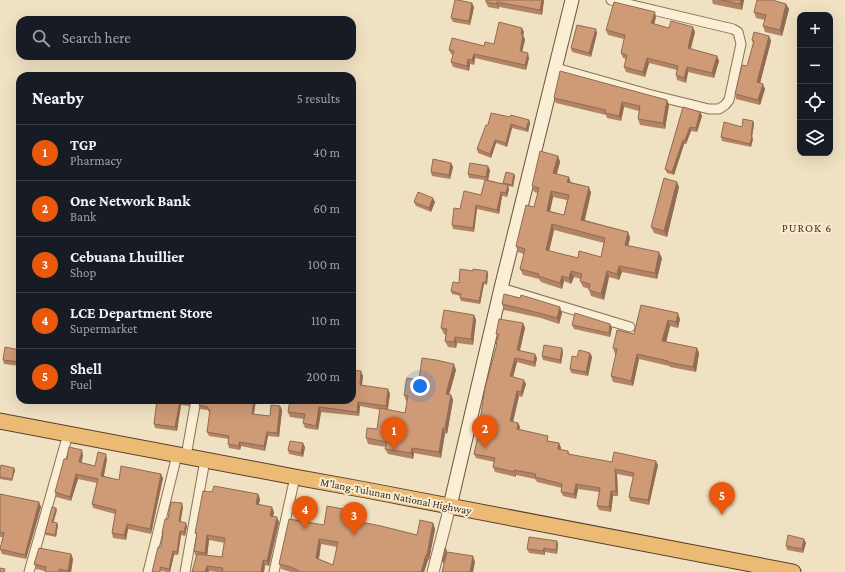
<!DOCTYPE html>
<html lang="en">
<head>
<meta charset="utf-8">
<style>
  :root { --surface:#171b24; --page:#20242c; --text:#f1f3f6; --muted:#9ea1a6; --line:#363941; --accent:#ea580c }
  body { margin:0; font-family:"Crimson Pro",serif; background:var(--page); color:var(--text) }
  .controls { position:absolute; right:12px; top:12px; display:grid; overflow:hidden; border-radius:8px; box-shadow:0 4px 16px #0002 }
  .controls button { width:36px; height:36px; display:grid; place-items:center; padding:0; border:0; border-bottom:1px solid var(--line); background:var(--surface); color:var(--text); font:20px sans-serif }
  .you { position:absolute; left:420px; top:386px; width:14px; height:14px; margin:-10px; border:3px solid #fff; border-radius:50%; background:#1a73e8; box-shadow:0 0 0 6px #1a73e833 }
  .badge { display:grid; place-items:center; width:26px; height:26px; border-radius:50%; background:var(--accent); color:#fff; font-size:13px; font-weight:700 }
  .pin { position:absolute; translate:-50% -33px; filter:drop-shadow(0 1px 2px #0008) }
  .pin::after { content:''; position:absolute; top:21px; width:14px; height:12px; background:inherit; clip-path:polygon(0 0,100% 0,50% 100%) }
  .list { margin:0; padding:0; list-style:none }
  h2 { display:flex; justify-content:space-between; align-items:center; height:52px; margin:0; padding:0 16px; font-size:17px }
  h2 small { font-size:13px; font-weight:400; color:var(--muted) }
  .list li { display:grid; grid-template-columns:26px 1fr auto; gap:12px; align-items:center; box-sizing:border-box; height:56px; padding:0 16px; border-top:1px solid var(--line) }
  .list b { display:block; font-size:15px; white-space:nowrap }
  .list p { margin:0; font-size:13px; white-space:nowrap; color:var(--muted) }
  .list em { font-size:13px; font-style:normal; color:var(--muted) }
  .icon { flex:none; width:22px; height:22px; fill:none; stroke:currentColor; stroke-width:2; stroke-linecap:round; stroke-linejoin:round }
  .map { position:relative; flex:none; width:845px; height:572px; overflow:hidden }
  .search { position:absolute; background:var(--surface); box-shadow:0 4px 16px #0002; left:16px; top:16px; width:340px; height:44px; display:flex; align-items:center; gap:10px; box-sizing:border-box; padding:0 14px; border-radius:12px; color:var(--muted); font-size:15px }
  .panel { position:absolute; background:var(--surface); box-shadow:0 4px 16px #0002; left:16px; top:72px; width:340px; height:332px; border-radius:12px }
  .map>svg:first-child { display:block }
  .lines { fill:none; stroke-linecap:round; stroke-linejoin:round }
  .minor-casing { stroke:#8a7258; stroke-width:11 }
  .tertiary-casing { stroke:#8a7258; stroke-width:13 }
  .secondary-casing { stroke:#6c533c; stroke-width:15 }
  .trunk-casing { stroke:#58402d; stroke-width:17 }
  .minor { stroke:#faeed5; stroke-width:9 }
  .tertiary { stroke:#faeed5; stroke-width:11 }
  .secondary { stroke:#faeed5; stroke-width:13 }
  .trunk { stroke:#ebba74; stroke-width:15 }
  .wall { fill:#b28465; fill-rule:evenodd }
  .shaded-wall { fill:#916c53 }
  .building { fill:#cf9a76; stroke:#916c53; fill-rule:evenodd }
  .labels { text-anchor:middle; stroke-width:4; stroke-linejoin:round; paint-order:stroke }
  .street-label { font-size:11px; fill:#392a1d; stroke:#f7ebd2 }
  .neighbourhood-label { font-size:12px; letter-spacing:1px; fill:#672a1b; stroke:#f7ebd2 }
</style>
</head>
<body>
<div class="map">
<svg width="845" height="572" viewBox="0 0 845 572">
  <rect width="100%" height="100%" fill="#f0e1c2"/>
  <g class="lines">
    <defs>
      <g id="minor">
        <polyline points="556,68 648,94 709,109 719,109 725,105 729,100 741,44 738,32 733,29 611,0"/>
        <polyline points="501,288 630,327"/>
        <polyline points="186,456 196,400"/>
        <polyline points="29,572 68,434"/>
        <polyline points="148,572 177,455"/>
        <polyline points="185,572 205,460"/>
        <polyline points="274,572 295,477"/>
      </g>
      <polyline id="tertiary" points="433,572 450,506"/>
      <polyline id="secondary" points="450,506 501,288 572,0"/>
      <polyline id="trunk" points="0,421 295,477 366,490 793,572"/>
    </defs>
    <use href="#minor" class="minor-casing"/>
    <use href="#tertiary" class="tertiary-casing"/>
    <use href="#secondary" class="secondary-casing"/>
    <use href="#trunk" class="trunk-casing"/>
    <use href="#minor" class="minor"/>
    <use href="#tertiary" class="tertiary"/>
    <use href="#secondary" class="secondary"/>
    <use href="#trunk" class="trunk"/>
  </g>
  <g class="wall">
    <polygon points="486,0 544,0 542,15 499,7 499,9 488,7 486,2"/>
    <polygon points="712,0 744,0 742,10 713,4"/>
    <polygon points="786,4 789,9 782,36 765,32 763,26 765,20 756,18 754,12"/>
    <polygon points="474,7 470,25 453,22 451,18"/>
    <polygon points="656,17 654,24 669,28 695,32 691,49 717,56 719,61 714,78 688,72 686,83 677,80 676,75 677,70 649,63 645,77 626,72 624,67 626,59 623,58 621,53 624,39 608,35 606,30"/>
    <polygon points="524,32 523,35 525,40 522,52 529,58 526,70 475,58 474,65 470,64 469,71 453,67 451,62 453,55 451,54 449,50 484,46 494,44"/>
    <polygon points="597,33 591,57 572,52 571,48"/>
    <polygon points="769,36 771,41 760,83 765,89 760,105 736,99 735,94 747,66 753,44 752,40"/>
    <polygon points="554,98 667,100 669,105 665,129 640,125 638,119 639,111 624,107 621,121 607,118 606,115 556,103"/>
    <polygon points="683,107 700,112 702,116 697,132 691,131 686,144 684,144 674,175 667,173 665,169"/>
    <polygon points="529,120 530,123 528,132 512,128 507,147 496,143 491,158 478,153 477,149 488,125"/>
    <polygon points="753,121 754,124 752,137 753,139 751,147 722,141 721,137"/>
    <path d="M558,156L560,162L557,174L571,182L589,187L591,193L585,220L628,232L630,238L628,246L662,258L657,279L622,272L619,280L609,277L604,300L591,296L589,290V289L583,287L580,281L581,279L574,277L571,284L564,281L562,289L541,282L539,279L523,275L520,269L524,254L518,252L516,246L534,207L538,193L534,192L532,186ZM553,197L567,200L564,215L550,211ZM554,230L604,243L601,257L578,258L549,251Z"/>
    <polygon points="451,163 453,167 450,179 432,176 431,172"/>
    <polygon points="490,170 488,180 504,184 503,183 514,174 515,176 513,187 508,186 509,189 507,197 502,196 499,214 477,209 474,232 453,229 452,225 460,209 481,195 485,180 469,178 468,174"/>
    <polygon points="677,182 679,187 667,237 654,233 651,227"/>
    <polygon points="414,202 435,202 431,212 416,206"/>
    <polygon points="473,271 487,271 488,274 487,285 484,284 480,304 461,301 460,298 461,296 452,294 451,291"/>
    <polygon points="502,304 562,313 559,324 541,318 504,310"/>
    <polygon points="641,305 680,319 678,328 670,326 666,342 697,348 699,353 696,372 670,367 669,366 639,359 633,386 613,382 611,376 616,354 615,354 613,348 634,334"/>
    <polygon points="474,315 476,320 473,345 457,343 456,348 448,347 445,341 446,335 444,334 441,328"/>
    <polygon points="523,323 525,328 520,350 537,358 535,367 517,362 513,377 526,384 522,397 519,396 513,422 518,423 520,427 519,429 549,441 559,443 561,448 560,450 568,451 570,455 612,462 658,465 649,505 630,501 629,497 633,477 617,474 618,496 613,496 611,512 599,510 597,506 599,492 578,489 576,499 563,496 561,492 562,488 537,482 535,479 516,475 516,477 495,472 493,467 494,462 476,458 474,454 480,429 479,427 497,345 496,343 498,338 496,334"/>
    <polygon points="610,324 612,328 610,337 574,329 572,325"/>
    <polygon points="20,350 20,366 4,364 3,360"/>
    <polygon points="563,352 561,364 543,360 542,356"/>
    <polygon points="590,353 592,357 588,376 571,373 570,369 577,357"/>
    <polygon points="456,370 449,394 451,395 453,400 447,434 445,433 441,458 414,453 413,459 388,454 385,449 386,447 368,444 366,438 377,429 380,410 360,406 359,416 321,412 318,430 305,428 303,423 304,419 290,417 288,412 352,400 363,376 362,385 390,394 388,410 405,413 407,401 406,401 404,395 419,380"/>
    <polygon points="155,400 191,400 189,406 181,405 177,431 155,428 154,424 157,400"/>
    <polygon points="200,400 256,400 254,414 270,416 280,406 282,410 279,437 268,436 265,451 241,446 240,450 229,448 228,444 229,439 209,436 207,432 210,414 208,410 200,409 199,405"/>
    <polygon points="305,447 303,457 289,454 288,450"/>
    <polygon points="83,455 81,463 95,466 107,459 104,476 119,480 163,478 151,534 128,529 126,540 113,538 112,533 115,514 93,508 92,504 97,483 78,479 71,501 56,497 55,492 67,459"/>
    <polygon points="0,469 15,470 12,481 0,479"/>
    <path d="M212,492L258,494L260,499L259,504L274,512L273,516L279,522L269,566L265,565L264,572H217L209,571V572H192L196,557L194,551L197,536L195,533ZM209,540L225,543L222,557L207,555Z"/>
    <polygon points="0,494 39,502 41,507 26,559 2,554 0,549 3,537 0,537"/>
    <polygon points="183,507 180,522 187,526 185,536 181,535 178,555 174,555 170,572 166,572 162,571 152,572 161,547 163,535 162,533 168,519"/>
    <polygon points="57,510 53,522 57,523 58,525 56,537 46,535 45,533"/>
    <path d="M345,514L344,519L417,535L433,523L435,529L429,560H428L424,572H291L281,569L279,564L324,525ZM321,544L337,547L333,565L319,559Z"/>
    <polygon points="557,541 558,545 557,554 545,552 545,555 529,553 527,549"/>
    <polygon points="806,543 803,553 787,550 786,546"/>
    <polygon points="71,554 73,559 71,572 45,572 45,571 36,569 34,564"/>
  </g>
  <g class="shaded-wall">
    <polygon points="542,0 544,0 542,15 540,10"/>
    <polygon points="741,0 744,0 742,10 740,4"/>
    <polygon points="497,2 499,7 499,9 497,4"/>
    <polygon points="472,3 474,7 470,25 469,21"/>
    <polygon points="786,4 789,9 782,36 780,30"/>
    <polygon points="655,12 656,17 653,28 651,23"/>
    <polygon points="693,27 695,32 689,53 688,48"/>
    <polygon points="522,28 524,32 522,39 521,34"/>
    <polygon points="596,29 597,33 591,57 589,53"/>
    <polygon points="523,35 525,40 521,56 520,51"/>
    <polygon points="769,36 771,41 759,87 757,82"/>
    <polygon points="528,53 529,58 526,70 525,65"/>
    <polygon points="474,54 475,58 474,65 472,60"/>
    <polygon points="717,56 719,61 714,78 712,73"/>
    <polygon points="647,58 649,63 645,77 643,72"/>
    <polygon points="468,59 470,64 469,71 467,66"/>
    <polygon points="687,67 688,72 686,83 684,78"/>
    <polygon points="763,84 765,89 760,105 758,100"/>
    <polygon points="667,100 669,105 665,129 663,123"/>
    <polygon points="622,102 624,107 621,121 619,116"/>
    <polygon points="700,112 702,116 697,132 696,128"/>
    <polygon points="529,120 530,123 528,132 526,129"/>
    <polygon points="753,121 754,124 752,137 753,139 751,147 750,144"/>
    <polygon points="511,124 512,128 507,147 506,143"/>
    <polygon points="690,127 691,131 686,144 685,140"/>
    <polygon points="495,140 496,143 491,158 490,154"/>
    <polygon points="683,140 684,144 674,175 672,172"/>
    <polygon points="558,156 560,162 555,179 553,173"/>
    <polygon points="451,163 453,167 450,179 449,175"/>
    <polygon points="488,166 490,170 488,181 486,177"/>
    <polygon points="514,174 515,176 513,187 512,185"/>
    <polygon points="569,177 571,183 567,182"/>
    <polygon points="677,182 679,187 667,237 664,231"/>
    <polygon points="508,185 509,189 507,197 506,193"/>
    <polygon points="589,187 591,193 583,226 581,220"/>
    <polygon points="551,191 553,197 549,217 547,211"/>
    <polygon points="501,192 502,196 499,214 497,210"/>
    <polygon points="433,198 435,202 431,212 429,208"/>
    <polygon points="476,205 477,209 474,232 473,228"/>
    <polygon points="552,224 554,230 548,256 546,250"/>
    <polygon points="628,232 630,238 627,251 625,245"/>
    <polygon points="659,252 662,258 657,279 655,273"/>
    <polygon points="619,266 622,272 619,280 617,274"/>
    <polygon points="487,271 488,274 487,285 486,282"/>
    <polygon points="571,271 574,277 571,284 569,278"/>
    <polygon points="607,271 609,277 604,300 601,294"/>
    <polygon points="562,276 564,281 562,289 560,283"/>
    <polygon points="483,282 484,284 480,304 479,301"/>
    <polygon points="560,307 562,313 559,324 557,318"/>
    <polygon points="678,313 680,319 678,328 676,322"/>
    <polygon points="474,315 476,320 473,345 471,339"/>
    <polygon points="668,320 670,326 665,347 662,341"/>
    <polygon points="523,323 525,328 519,354 517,350"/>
    <polygon points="610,324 612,328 610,337 609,333"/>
    <polygon points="455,337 457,343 456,348 454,342"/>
    <polygon points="562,348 563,352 561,364 560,360"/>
    <polygon points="697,348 699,353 696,372 693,367"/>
    <polygon points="590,353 592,357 588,376 586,372"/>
    <polygon points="535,354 537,358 535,367 534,362"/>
    <polygon points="637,354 639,359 633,386 631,381"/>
    <polygon points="515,358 517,362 512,381 510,376"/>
    <polygon points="454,364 456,370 448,399 446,394"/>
    <polygon points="361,371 363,376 361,389 360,385"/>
    <polygon points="524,380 526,384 522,397 521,392"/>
    <polygon points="388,389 390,394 387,411 386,406"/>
    <polygon points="517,391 519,396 512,426 510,421"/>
    <polygon points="451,395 453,400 447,434 445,428"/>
    <polygon points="188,400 191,400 189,406 187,402"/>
    <polygon points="254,400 256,400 253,418 252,414"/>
    <polygon points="180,401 181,405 177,431 175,427"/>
    <polygon points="358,402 360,406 359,416 357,412"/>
    <polygon points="280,406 282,410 279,437 277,433"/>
    <polygon points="319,407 321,412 318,430 316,426"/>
    <polygon points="518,423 520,427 518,433 517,429"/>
    <polygon points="443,428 445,433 441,458 439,452"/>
    <polygon points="267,432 268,436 265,451 264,446"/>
    <polygon points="239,442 241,446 240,450 239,446"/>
    <polygon points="303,443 305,447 303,457 301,453"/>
    <polygon points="559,443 561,448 559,454 558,449"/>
    <polygon points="412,448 414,453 413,459 411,453"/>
    <polygon points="82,450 83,455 81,467 79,462"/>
    <polygon points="106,454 107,459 103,480 101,476"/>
    <polygon points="656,461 658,465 649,505 648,500"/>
    <polygon points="14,468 15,470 12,481 12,479"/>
    <polygon points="615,469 617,474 618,496 616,491"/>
    <polygon points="514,470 516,475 516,477 514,472"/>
    <polygon points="76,474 78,479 71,501 70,497"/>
    <polygon points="161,474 163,478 151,534 150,529"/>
    <polygon points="576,484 578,489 576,499 574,494"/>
    <polygon points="611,491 613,496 611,512 609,507"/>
    <polygon points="258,494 260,499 258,509 256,504"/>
    <polygon points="39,502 41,507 26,559 25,555"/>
    <polygon points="182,503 183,507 180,525 179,521"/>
    <polygon points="272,507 274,512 272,521 270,516"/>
    <polygon points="56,508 57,510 53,524 52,522"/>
    <polygon points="343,509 345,514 343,524 341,518"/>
    <polygon points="277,517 279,522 269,566 267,561"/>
    <polygon points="57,523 58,525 56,537 55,535"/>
    <polygon points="186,523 187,526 185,536 184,532"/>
    <polygon points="433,523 435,529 429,560 427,555"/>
    <polygon points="127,524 128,529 126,540 124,535"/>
    <polygon points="180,531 181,535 178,555 177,552"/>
    <polygon points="207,535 209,540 207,558 205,553"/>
    <polygon points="319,539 321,544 318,564 316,558"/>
    <polygon points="804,539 806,543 803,553 802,549"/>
    <polygon points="557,541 558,545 557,554 556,550"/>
    <polygon points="544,548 545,552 545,555 543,551"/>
    <polygon points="446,549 447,551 444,564 443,562"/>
    <polygon points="173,551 174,555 170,572 169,569"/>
    <polygon points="71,554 73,559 71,572 68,572 68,571"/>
    <polygon points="426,555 428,560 424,572 421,572"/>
    <polygon points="473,556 475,562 473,572 470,572"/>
    <polygon points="263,560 265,565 264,572 261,572"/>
    <polygon points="207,566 209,572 205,572"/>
  </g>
  <g class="building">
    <polygon points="455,0 458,0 472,3 469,21 451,18"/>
    <polygon points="486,0 542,0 540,10 497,2 497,4 486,2"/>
    <polygon points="721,0 741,0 740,4"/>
    <polygon points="757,0 772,0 786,4 780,30 763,26 766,15 754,12"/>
    <polygon points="614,2 655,12 651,23 669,28 671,21 693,27 688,48 717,56 712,73 687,67 684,78 676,75 678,66 647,58 643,72 624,67 627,55 621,53 625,35 606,30"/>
    <polygon points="499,22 522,28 521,34 523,35 520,51 528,53 525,65 474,54 472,60 468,59 467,66 451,62 454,51 449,50 452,38 484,46 485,42 494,44"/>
    <polygon points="577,25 596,29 589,53 571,48"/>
    <polygon points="754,32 769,36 757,82 763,84 758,100 735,94 742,65 747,66 754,41 752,40"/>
    <polygon points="560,71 667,100 663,123 638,119 640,106 622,102 619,116 605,113 606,110 554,98"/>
    <polygon points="683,107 700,112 696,128 690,127 685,140 683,140 672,172 665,169"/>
    <polygon points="491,113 510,117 511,115 529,120 526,129 511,124 506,143 495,140 490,154 477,149 486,125 488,125"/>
    <polygon points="743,119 753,121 751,136 752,136 750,144 721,137 724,122 742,127"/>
    <path d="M540,151L558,156L553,173L569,177L567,182L589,187L581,220L628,232L625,245L659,252L655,273L619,266L617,274L607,271L601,294L589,290L590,284L580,281L582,274L571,271L569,278L562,276L560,283L538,276L539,274L520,269L525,249L516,246L526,205L534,207L539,188L532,186ZM551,191L569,195L564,215L547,211ZM552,224L605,238L601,257L579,251L578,258L546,250Z"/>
    <polygon points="433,159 451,163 449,175 431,172"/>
    <polygon points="470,163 488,166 486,177 468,174"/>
    <polygon points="506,172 514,174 512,185 503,183"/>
    <polygon points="664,178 677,182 664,231 651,227"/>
    <polygon points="485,180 508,185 506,193 501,192 497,210 476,205 473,228 452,225 454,208 460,209 464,191 481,195"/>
    <polygon points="418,192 433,198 429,208 414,202"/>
    <polygon points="460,269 473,271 473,269 487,271 486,282 483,282 479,301 460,298 461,294 451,291 453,282 459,283"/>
    <polygon points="504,294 520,298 521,295 560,307 557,318 539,313 502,304"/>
    <polygon points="641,305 678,313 676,322 668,320 662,341 697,348 693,367 668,362 668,361 637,354 631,381 611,376 617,349 613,348 617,330 634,334"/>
    <polygon points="444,310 474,315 471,339 455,337 454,342 445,341 447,329 441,328"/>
    <polygon points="575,313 610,324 609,333 572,325"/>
    <polygon points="499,319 523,323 517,350 535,354 534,362 515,358 510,376 524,380 521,392 517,391 510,421 518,423 517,429 548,436 547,441 559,443 558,449 568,451 568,454 612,462 614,452 656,461 648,500 629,497 634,473 615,469 616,491 611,491 609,507 597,506 600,488 576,484 574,494 561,492 562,484 535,477 536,474 514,470 514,472 493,467 495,458 474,454 480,427 479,427 485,388 497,344 496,343 499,334 496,334"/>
    <polygon points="544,345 562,348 560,360 542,356"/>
    <polygon points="5,347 20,350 20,362 3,360"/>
    <polygon points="579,350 590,353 586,372 570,369 572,356 577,357"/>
    <polygon points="422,358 436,360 454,364 446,394 451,395 445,428 443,428 439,452 412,448 411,453 385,449 387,442 366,438 367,428 377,429 380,408 405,413 408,396 404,395 407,378 419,380"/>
    <polygon points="352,370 361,371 360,385 388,389 386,406 358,402 357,412 319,407 316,426 303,423 305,414 288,412 290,400 352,400"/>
    <polygon points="157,400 188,400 187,402 180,401 175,427 154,424"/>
    <polygon points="200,400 254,400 252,414 270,416 271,405 280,406 277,433 267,432 264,446 239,442 239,446 228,444 229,436 207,432 210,410 208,410 208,407 199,405"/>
    <polygon points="290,441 303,443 301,453 288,450"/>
    <polygon points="69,447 82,450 79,462 95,466 98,452 106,454 101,476 119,480 121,466 161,474 150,529 127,524 124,535 112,533 116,510 92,504 98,479 76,474 70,497 55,492 64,459 67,459"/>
    <polygon points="1,465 14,468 12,479 0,477 0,469"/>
    <polygon points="214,486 258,494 256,504 272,507 270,516 277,517 267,561 263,560 261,572 222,572 223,568 207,566 205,572 192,572 197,554 222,557 225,538 207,535 205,553 194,551 197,533 195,533 203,491 212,492"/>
    <polygon points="0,494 39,502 25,555 0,549 4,533 0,532"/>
    <polygon points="171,502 182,503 179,521 186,523 184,532 180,531 177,552 173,551 169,569 160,567 160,572 152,572 158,547 161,547 163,533 162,533 165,519 168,519"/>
    <path d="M327,506L343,509L341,518L381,526L417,535L420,520L433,523L427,555H426L421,572H298L299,571L291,567L279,564L289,519L324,525ZM319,539L338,542L333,565L316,558Z"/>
    <polygon points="52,507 56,508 52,522 57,523 55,535 45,533"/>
    <polygon points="788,535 804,539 802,549 786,546"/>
    <polygon points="529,537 557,541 556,550 544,548 543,551 527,549"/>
    <polygon points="39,548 71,554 68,571 59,569 59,572 45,572 46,567 34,564"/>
    <polygon points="445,548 446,549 443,562 442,561"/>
    <polygon points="447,552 473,556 470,572 442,572"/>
    <polygon points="0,568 5,569 4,572 0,572"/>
  </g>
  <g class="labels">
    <g class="street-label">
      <text transform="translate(396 496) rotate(11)" y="4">M'lang-Tulunan National Highway</text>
    </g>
    <g class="neighbourhood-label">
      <text x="807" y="232">PUROK 6</text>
    </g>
  </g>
</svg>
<div class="controls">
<button>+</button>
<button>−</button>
<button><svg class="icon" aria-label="locate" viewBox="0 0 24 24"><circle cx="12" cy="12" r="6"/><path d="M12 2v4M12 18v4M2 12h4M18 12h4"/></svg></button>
<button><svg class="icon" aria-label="layers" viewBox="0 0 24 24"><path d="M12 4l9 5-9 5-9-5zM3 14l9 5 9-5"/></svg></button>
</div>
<div class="you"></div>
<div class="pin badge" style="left:394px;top:450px">1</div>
<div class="pin badge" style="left:485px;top:448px">2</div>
<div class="pin badge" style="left:354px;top:535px">3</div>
<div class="pin badge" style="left:305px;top:529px">4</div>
<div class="pin badge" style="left:722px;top:515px">5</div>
<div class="search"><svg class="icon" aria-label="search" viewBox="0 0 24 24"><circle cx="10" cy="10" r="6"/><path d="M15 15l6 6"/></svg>Search here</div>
<section class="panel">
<h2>Nearby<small>5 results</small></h2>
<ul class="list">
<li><span class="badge">1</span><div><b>TGP</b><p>Pharmacy</p></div><em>40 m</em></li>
<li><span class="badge">2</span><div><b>One Network Bank</b><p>Bank</p></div><em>60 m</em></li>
<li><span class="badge">3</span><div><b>Cebuana Lhuillier</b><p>Shop</p></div><em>100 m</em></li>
<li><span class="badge">4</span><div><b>LCE Department Store</b><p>Supermarket</p></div><em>110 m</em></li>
<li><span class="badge">5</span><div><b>Shell</b><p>Fuel</p></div><em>200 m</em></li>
</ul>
</section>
</div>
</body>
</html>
